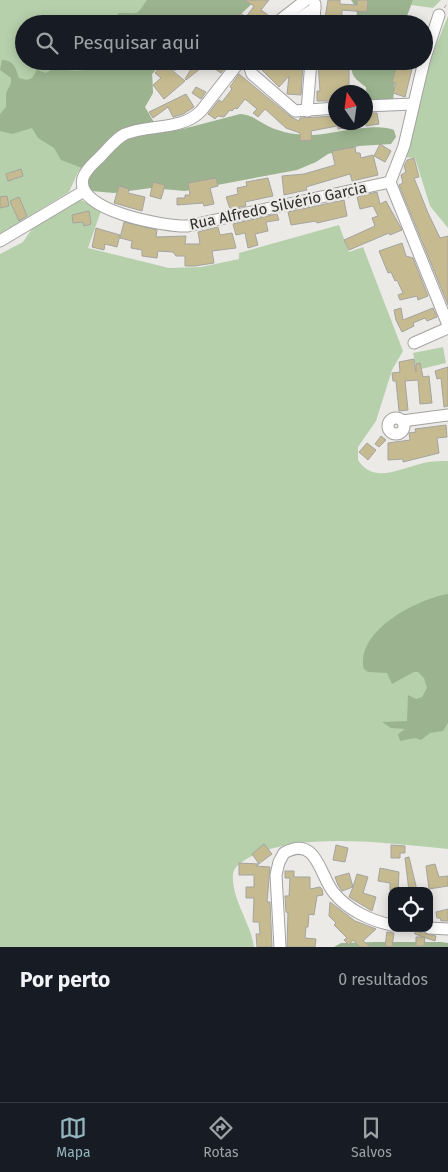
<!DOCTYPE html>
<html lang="pt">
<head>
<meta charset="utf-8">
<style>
  :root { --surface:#171b24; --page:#242831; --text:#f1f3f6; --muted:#9ea1a6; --line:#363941; --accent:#94b5bd }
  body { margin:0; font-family:"Fira Sans",sans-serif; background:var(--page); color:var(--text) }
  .controls { position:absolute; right:15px; bottom:15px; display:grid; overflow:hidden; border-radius:10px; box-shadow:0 2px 12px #0003 }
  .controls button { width:45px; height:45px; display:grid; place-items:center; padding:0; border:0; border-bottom:1px solid var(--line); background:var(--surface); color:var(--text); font:25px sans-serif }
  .compass { position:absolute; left:328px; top:85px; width:45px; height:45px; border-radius:50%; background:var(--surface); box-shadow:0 2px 12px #0003; rotate:347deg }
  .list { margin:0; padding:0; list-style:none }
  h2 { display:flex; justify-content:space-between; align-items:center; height:65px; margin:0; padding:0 20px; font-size:21px }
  h2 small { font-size:16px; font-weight:400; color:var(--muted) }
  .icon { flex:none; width:28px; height:28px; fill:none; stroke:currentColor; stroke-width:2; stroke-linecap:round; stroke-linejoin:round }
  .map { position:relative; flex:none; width:448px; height:947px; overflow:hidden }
  .search { position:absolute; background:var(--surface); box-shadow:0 2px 12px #0003; left:15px; right:15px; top:15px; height:55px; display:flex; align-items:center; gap:12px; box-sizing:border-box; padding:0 18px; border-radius:28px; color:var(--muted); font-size:19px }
  .sheet { height:155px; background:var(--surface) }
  nav { display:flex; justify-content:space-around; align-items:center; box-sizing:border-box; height:70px; border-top:1px solid var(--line); background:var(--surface); font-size:14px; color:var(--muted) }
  nav a { display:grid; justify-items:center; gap:2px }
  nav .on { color:var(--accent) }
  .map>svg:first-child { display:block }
  .green { fill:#b7d0ac }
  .forest { fill:#9bb48f }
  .building { fill:#c6bb90; stroke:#a4a3a0 }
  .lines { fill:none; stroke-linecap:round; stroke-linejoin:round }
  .minor-casing { stroke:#a3a2a0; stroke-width:13 }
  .path { stroke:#a3a3a0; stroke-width:1; stroke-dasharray:4 2.5; stroke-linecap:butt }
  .minor { stroke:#fff; stroke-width:11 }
  .labels { text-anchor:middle; stroke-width:4.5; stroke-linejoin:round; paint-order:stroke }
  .street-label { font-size:15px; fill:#2d2d2c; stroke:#ebeae7 }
</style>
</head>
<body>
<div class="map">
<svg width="448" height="947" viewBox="0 0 448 947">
  <rect width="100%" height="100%" fill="#ebeae7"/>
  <g class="green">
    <polygon points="0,0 256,0 230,24 24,24 24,61 182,61 175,71 162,62 152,74 153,93 145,107 149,115 111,137 78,172 69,192 0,234"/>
    <polygon points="413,0 441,0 433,8 411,5"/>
    <polygon points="448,16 448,228 430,206 415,158 403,157 424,75"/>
    <path d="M76,197L101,211L88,248L169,268L201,267L239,259V253L339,225L349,252L363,247L403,351L392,370L376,421L358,447V460C373,484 399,469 420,464C429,461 438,461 448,461V849C390,844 301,830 248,858C242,862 234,866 233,874C231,899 251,923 254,947H0V254L23,242L34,226Z"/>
    <polygon points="443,347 446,363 417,370 413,353"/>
  </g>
  <g class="forest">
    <path d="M147,0H256L230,24H108L119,13C141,12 134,18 147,0Z"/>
    <polygon points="351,0 413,0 404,24 356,24 357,9"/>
    <path d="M2,60C14,60 16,69 19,78L27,80L32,78L37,70L46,73L54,68C65,70 87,74 95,65L89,61H182L175,71L162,62L152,74L153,93L145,107L155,124L115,133L82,168L61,160L54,148L38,138L32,128L12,134L0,131V114L6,107V93L11,83V78L0,70Z"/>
    <path d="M351,61H397L393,101H367L366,87C354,78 351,76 351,61Z"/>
    <path d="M240,114C251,114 258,121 268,126C282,133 297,135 313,135C334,134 376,122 394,130L396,137L391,144L359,146L328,154L316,162L297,170L185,191L151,188L114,193L91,191L88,184L89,174L125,140L147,133L179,130Z"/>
    <path d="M448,594V723L443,731L430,733L421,740L415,738L400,741L398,734L405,729L391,728L382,722L407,721L408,695L416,699L422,697L427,688L424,678L418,672H414L392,684L387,673L368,672L364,669C355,631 417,599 448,594Z"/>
    <polygon points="376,942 441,942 448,943 448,947 334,947 341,943"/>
  </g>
  <g class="building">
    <polygon points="244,0 269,0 261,10 268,15 262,24 240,24 235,20 240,13 246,17 254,6"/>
    <polygon points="328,0 340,0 340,4 357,5 357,0 368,0 367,12 342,10 342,24 324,24"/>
    <polygon points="186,61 200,61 205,65 186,80 185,79 193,66"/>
    <polygon points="203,61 230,61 221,73"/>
    <polygon points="260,61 303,61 301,95 287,94 289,76 279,87 259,67"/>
    <polygon points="318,61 349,62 349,92 335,92 335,101 317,101 317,91 320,91"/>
    <polygon points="398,61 414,61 405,97 393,93 396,83 392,82"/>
    <polygon points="163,63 185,81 164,99 153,85 161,78 155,73"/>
    <polygon points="239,74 291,117 299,121 300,118 335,116 337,126 311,131 312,140 300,141 300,133 286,128 265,109 258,117 253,113 257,109 245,99 237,109 235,108 232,111 230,110 224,117 218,116 215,119 208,114 219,100 222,102 232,89 230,87"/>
    <polygon points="196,87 206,92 201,99 192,93"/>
    <polygon points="186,94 194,107 183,114 173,117 168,107 153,118 149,112"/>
    <polygon points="366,113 377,113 379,124 366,126"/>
    <polygon points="337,122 356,122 356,126 338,129"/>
    <polygon points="380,144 391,151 385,162 374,156"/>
    <polygon points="355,147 356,153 360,153 361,158 373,155 378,175 352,181 350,174 306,187 307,190 284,195 282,176 304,174 335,165 332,151"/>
    <polygon points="414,158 419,177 414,178 428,213 440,238 448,236 448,305 399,185 403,183 401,175 406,172 404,166 407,160"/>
    <polygon points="21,169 23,176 8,181 6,174"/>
    <polygon points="216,178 218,186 210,188 214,204 204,206 203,203 177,205 177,198 185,198 185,195 190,195 188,183"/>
    <polygon points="268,178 273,196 245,202 246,206 230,209 226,197 238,194 237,188 247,186 246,182"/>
    <polygon points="153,182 165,185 161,199 150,196"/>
    <polygon points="119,186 129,189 128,193 145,197 142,211 114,203"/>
    <polygon points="377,192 380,204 386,201 402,230 390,235 389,233 349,250 344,240 375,226 372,218 378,216 373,206 360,209 357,197"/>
    <polygon points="7,196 9,206 0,208 0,197"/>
    <polygon points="19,197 27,216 19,221 10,201"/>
    <polygon points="344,200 347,216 317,223 316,221 291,225 288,212"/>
    <polygon points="89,211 91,224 84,226 83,222 73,223 72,215"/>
    <polygon points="277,214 279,220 266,222 268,231 255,234 258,245 248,248 245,233 236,235 233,224"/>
    <polygon points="124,222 157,230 156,237 186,236 185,244 200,244 198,232 218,227 220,235 232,233 236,248 212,251 214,263 195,266 185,266 185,256 176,256 173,252 158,251 157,258 142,256 142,250 131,248 132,241 120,238"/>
    <polygon points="96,228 120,235 117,247 105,244 104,250 92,247"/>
    <polygon points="402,243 406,256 413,258 428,296 418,300 417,296 400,300 398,295 403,293 397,280 395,281 391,272 388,273 379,251"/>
    <polygon points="401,308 403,320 433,308 437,317 427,321 425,318 413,323 414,326 402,332 396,320 394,310"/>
    <polygon points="414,359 416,372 416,364 420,363 423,377 429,376 432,403 420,404 418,380 405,381 408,410 399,411 396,381 393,381 392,373 400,372 399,362"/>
    <polygon points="448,367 448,406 444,407 441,378 437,379 435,371"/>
    <polygon points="446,425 447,437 437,438 439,453 403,462 403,459 388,460 388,443 410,440 409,433 416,432 415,429"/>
    <polygon points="381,436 386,440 379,447 375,444"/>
    <polygon points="367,443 376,450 368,460 359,452"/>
    <polygon points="264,844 272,854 256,866 270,867 267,902 270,902 272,947 257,947 256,934 260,934 259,922 253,922 254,898 246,898 246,887 254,887 254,875 239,875 239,863 259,864 252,854"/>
    <polygon points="336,845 348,848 345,862 333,860"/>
    <polygon points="391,845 405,846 405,853 400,853 400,858 391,858"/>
    <polygon points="409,857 416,886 416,891 409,891 405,858"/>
    <polygon points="435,864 439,877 448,876 448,886 429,889 426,866"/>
    <polygon points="380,868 399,872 398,891 390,891 390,883 378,881"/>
    <polygon points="285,871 294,871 294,877 310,877 310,889 320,887 322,889 323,895 317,896 314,915 309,914 308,927 306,927 305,938 316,939 315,947 287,947 288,913 286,912 285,896 289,896 290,878 285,878"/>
    <polygon points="349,873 353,887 357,874 368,877 363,893 376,897 372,911 349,897 353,887 342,891 338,885 335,877"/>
    <polygon points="330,902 355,921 376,929 363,941 371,947 360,947 353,940 349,945 344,940 347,938 334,925 336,923 329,916"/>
    <polygon points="448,909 448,921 441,921 440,918 437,918 436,912"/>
    <polygon points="415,931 436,936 435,941 415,934"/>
    <polygon points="387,932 394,933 392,947 385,946"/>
    <polygon points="416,937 425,937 424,946 416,946"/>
  </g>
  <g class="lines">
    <defs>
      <g id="minor">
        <polyline points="275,24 306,0"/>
        <polyline points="291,24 315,8"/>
        <polyline points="314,24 315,4"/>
        <path d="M240,61L201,111C181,131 150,124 125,134C115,139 108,149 100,157C94,163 86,169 83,178C74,211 166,227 188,226L390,182"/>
        <polyline points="253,61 250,68 252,74 295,111 336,108"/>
        <polyline points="424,61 404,146 390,182 448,325"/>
        <polyline points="424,61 439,15"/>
        <polyline points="366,106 413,104"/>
        <polyline points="307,111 311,61"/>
        <polyline points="0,241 84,191"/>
        <polyline points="414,343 448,328"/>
        <circle cx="396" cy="426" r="8"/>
        <polyline points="402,421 448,415"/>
        <polyline points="429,928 448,929"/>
        <path d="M280,947L276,875L279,862L284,853C317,834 320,877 334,893C348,910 371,921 392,925"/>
      </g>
    </defs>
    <use href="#minor" class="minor-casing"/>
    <polyline class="path" points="444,8 448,3"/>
    <use href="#minor" class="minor"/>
  </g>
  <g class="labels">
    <g class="street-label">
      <text transform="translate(278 206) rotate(-12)" y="5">Rua Alfredo Silvério Garcia</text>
    </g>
  </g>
</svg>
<div class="controls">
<button><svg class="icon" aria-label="locate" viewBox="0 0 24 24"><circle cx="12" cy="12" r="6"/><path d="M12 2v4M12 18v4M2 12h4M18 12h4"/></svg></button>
</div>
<svg class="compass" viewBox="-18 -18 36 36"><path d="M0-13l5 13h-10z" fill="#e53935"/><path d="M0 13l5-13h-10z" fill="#9ea1a6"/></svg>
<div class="search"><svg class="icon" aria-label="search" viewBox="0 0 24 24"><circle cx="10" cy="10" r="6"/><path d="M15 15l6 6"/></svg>Pesquisar aqui</div>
</div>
<section class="sheet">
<h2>Por perto<small>0 resultados</small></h2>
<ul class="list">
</ul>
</section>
<nav>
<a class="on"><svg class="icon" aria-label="map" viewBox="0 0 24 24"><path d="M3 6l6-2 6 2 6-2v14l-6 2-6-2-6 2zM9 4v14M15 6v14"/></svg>Mapa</a>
<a><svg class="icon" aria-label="directions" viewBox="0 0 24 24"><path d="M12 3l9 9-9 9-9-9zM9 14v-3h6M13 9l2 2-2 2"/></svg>Rotas</a>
<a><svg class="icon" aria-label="saved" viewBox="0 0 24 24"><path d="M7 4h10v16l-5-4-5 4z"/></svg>Salvos</a>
</nav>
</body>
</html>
